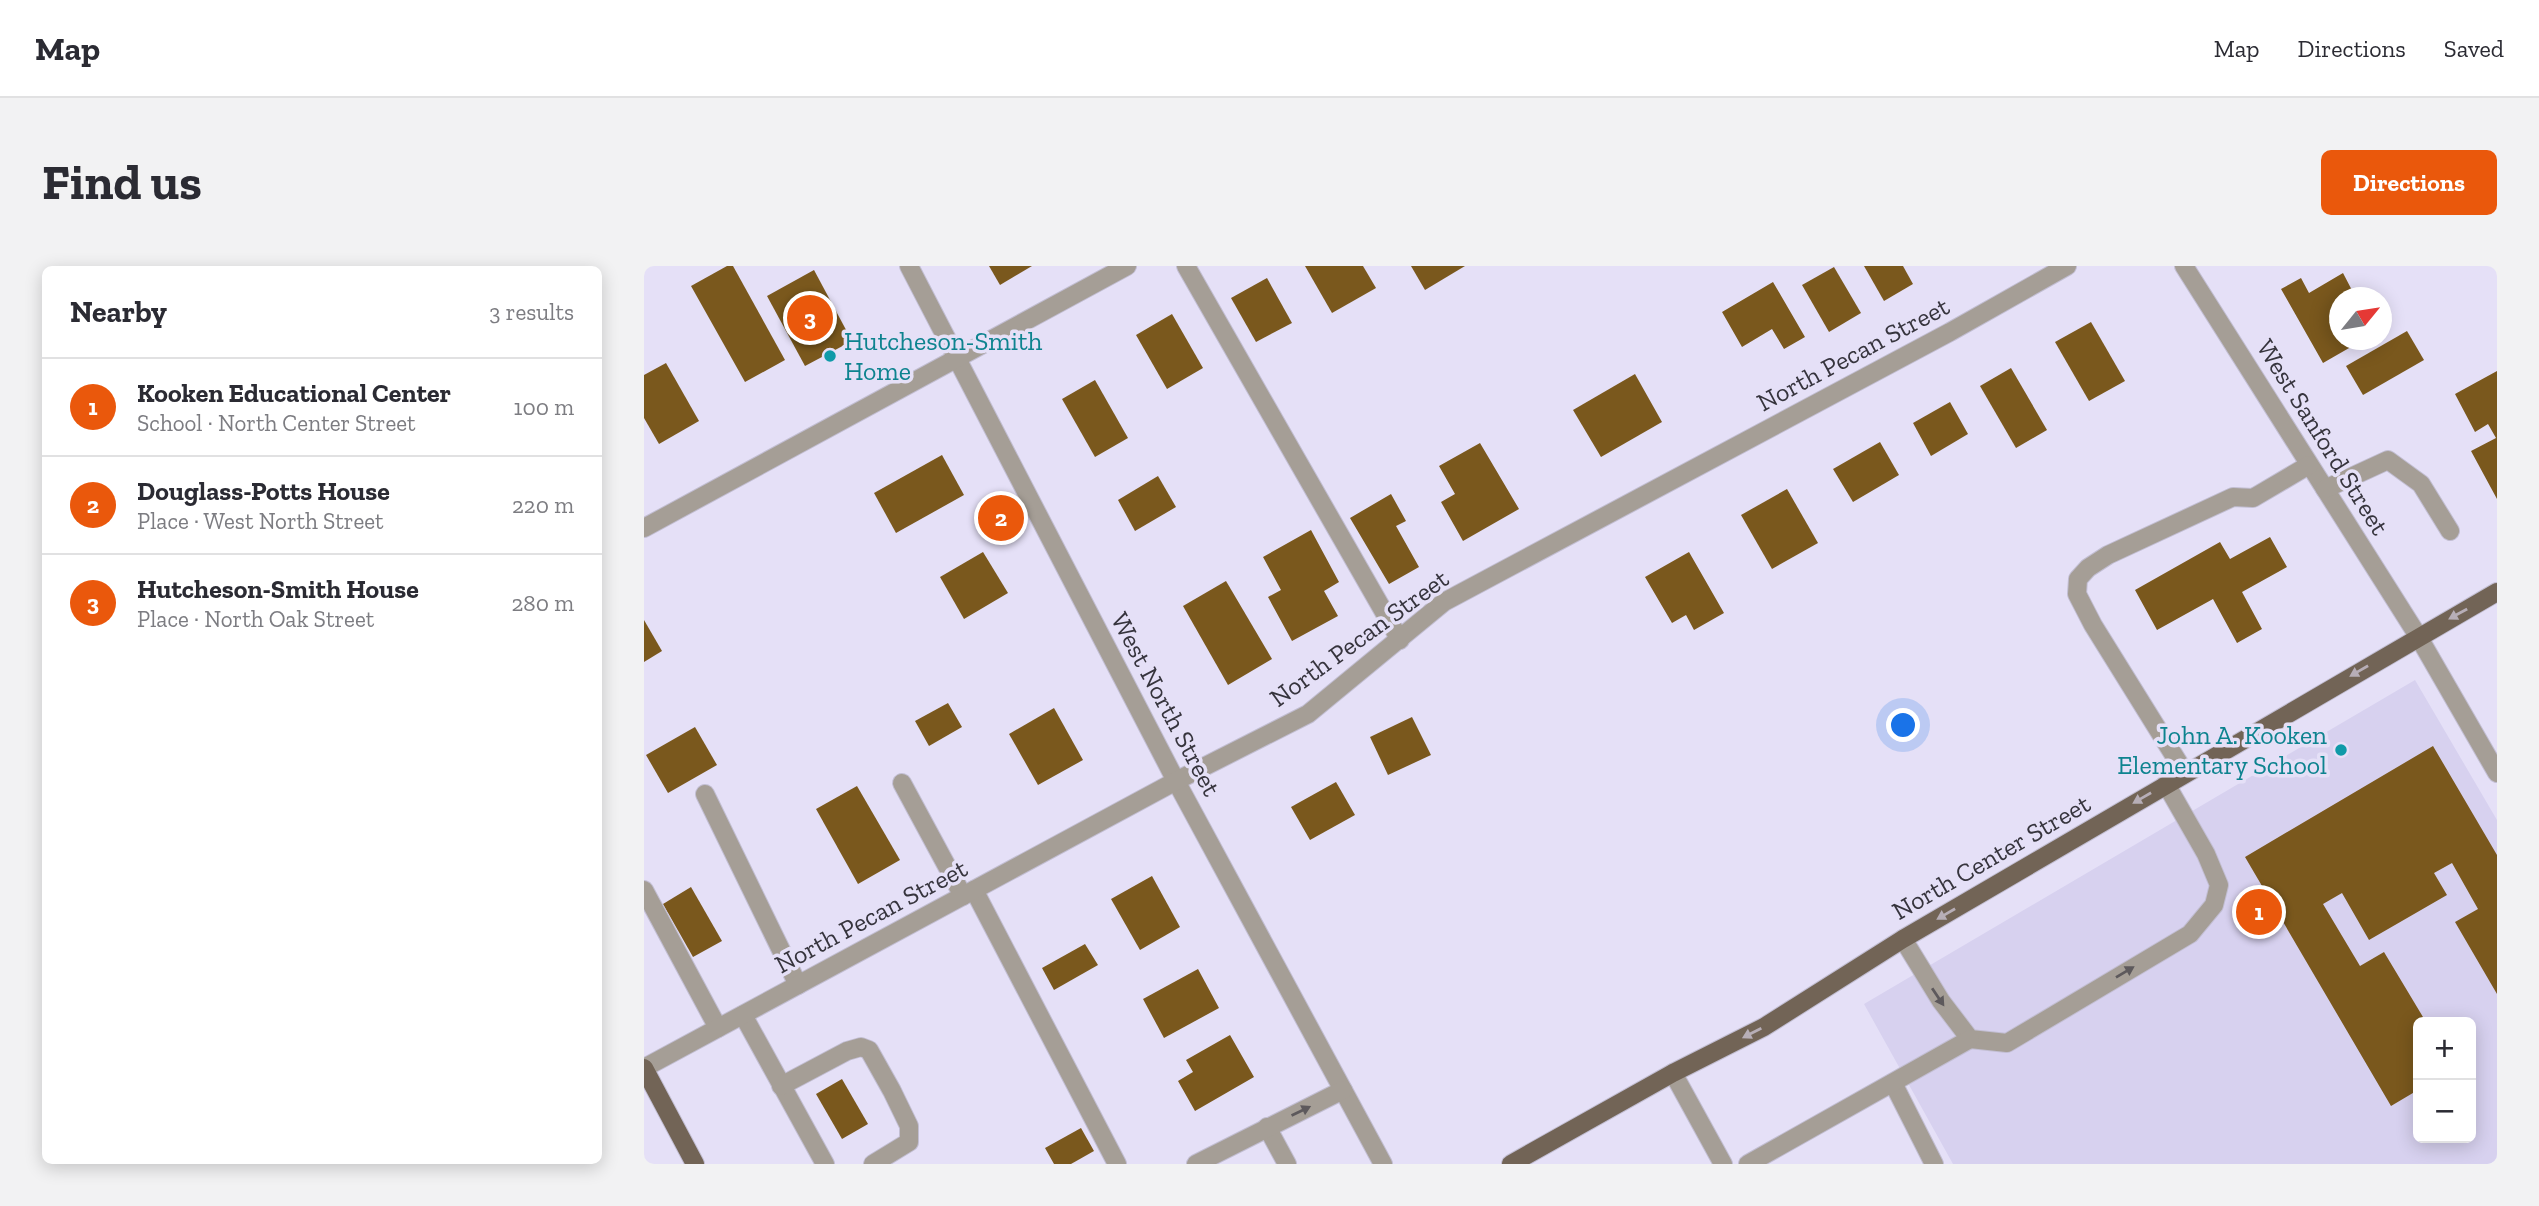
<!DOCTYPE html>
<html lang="en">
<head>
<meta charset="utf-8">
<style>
  :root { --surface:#fff; --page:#f2f2f3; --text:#2b2b33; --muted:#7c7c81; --line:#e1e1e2; --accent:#ea580c }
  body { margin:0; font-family:"Zilla Slab",serif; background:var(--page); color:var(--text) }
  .controls { position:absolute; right:21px; bottom:21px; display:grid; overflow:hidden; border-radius:10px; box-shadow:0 4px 18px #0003 }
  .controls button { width:63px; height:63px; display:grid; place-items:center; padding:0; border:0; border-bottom:2px solid var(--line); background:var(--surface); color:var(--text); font:35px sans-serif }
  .compass { position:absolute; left:1685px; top:21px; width:63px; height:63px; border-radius:50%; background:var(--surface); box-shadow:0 4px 18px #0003; rotate:60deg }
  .you { position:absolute; left:1260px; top:460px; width:24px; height:24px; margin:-18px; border:5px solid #fff; border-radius:50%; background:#1a73e8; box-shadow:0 0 0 10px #1a73e833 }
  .badge { display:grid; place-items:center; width:46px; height:46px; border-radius:50%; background:var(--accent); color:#fff; font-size:23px; font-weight:700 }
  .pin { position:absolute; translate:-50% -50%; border:4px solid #fff; box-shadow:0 2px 7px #0006 }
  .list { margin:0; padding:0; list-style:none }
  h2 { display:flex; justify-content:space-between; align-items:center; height:91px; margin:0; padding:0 28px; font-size:30px }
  h2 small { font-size:23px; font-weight:400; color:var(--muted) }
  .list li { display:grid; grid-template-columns:46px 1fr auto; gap:21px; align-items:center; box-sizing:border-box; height:98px; padding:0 28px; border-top:2px solid var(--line) }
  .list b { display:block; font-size:26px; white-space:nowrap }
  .list p { margin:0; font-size:23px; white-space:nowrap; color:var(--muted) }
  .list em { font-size:23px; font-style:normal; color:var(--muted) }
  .map { position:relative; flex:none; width:1853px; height:898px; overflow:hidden; border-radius:10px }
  header { display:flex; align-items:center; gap:42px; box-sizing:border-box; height:98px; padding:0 35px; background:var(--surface); border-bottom:2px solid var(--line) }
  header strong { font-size:33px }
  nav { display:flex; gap:38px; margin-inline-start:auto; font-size:24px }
  .intro { display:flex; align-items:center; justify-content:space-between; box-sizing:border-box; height:168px; padding:0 42px }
  h1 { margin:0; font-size:49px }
  .button { padding:18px 32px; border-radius:10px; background:var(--accent); color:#fff; font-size:24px; font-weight:700 }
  main { display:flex; gap:42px; padding:0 42px }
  aside { flex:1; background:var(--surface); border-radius:10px; box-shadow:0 4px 18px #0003 }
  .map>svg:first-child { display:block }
  .built { fill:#d7d1ef; fill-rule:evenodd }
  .building { fill:#7a581d }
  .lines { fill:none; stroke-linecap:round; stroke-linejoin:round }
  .minor-casing { stroke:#c2bed2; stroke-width:20 }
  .major-casing { stroke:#c2bed2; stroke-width:20 }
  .minor { stroke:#a59e96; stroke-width:18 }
  .major { stroke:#726456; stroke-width:18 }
  .oneway { fill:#b7aeb7 }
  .oneway2 { fill:#5d595c }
  .culture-dot { fill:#0f9aa8; stroke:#e5e0f7; stroke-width:2.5 }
  .labels { text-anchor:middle; stroke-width:7; stroke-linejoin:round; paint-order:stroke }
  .culture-label { font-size:26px; fill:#0d838f; stroke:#e5e0f7; text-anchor:start }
  .street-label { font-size:26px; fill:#36343d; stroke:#e5e0f7 }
</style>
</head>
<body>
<header>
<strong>Map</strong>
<nav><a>Map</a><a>Directions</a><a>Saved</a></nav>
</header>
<div class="intro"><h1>Find us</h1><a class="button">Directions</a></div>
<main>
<aside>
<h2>Nearby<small>3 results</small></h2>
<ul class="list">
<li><span class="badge">1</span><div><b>Kooken Educational Center</b><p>School · North Center Street</p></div><em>100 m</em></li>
<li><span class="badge">2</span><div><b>Douglass-Potts House</b><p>Place · West North Street</p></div><em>220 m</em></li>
<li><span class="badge">3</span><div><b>Hutcheson-Smith House</b><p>Place · North Oak Street</p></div><em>280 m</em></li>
</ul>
</aside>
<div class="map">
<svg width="1853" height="898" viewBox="0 0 1853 898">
  <rect width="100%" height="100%" fill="#e5e0f7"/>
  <path class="built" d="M1771,414L1853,554V898H1309L1220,738ZM1774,756H1827V872H1774Z"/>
  <g class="building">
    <polygon points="83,0 89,0 141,94 101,116 47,20"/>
    <polygon points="345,0 388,0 356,19"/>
    <polygon points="661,0 719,0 732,22 688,47"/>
    <polygon points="767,0 821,0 781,24"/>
    <polygon points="1220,0 1259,0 1269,18 1240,35"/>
    <polygon points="1190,1 1217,47 1185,66 1158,19"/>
    <polygon points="170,4 208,75 161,100 123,30"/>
    <polygon points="1699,7 1712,32 1696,32 1696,74 1719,74 1679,97 1637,23 1657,12 1665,27"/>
    <polygon points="623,12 648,57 612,76 587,32"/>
    <polygon points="1129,16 1161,71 1140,83 1128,63 1098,81 1078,46"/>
    <polygon points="528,48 559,102 523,123 492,69"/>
    <polygon points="1447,56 1481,115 1445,135 1411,76"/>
    <polygon points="1763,65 1780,94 1719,129 1702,100"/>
    <polygon points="22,97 55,155 15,178 0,152 0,109"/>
    <polygon points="1367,102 1403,164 1372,182 1336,120"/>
    <polygon points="1853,105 1853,233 1827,185 1852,172 1844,158 1831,166 1811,128"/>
    <polygon points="991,108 1018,156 957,191 929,144"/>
    <polygon points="451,114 484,172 451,191 418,133"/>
    <polygon points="1306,136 1324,168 1287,190 1269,157"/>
    <polygon points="1236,176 1255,209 1209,236 1189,203"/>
    <polygon points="836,177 875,243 819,275 797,236 811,228 795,200"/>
    <polygon points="298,189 320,229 252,267 230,227"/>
    <polygon points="514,210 532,241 491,265 474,234"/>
    <polygon points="1143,223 1174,277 1128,303 1097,249"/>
    <polygon points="747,228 762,255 752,260 775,301 745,318 706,252"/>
    <polygon points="667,264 695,316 680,325 694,350 648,375 624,331 637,324 619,291"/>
    <polygon points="1626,271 1643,301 1598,326 1618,363 1593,377 1569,333 1513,364 1491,324 1576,276 1586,293"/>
    <polygon points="339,286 364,327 320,353 296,311"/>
    <polygon points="1045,286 1080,347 1050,364 1042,349 1028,357 1001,311"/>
    <polygon points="582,315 628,393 584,419 539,340"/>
    <polygon points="0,354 18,385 0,396"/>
    <polygon points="304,437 318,461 285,480 271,455"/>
    <polygon points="410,442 439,494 394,519 365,468"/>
    <polygon points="768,451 787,489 744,509 726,471"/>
    <polygon points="51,461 73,499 24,527 2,489"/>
    <polygon points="1789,480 1853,589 1853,728 1811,656 1834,643 1808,597 1790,607 1803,629 1725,674 1698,627 1679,638 1716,700 1740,686 1782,756 1774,756 1774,824 1747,840 1601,591"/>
    <polygon points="692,516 711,549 666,574 647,541"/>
    <polygon points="213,520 256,594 214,618 172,543"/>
    <polygon points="508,610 536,661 496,684 467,633"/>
    <polygon points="47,621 78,675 49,691 19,638"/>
    <polygon points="441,678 454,699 410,724 398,702"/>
    <polygon points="554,703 575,742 520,772 499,733"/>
    <polygon points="586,769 610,811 551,845 534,815 549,806 542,794"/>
    <polygon points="198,813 224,858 198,873 172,828"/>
    <polygon points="437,862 450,885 427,898 410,898 401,882"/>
  </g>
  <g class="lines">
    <defs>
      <g id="minor">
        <polyline points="265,0 532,515 739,898"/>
        <polyline points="542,0 756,374"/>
        <polyline points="1540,0 1774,370 1853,507"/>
        <polyline points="1681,223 1744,194 1777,218 1806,265"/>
        <polyline points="0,262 483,0"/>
        <polyline points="1541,507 1449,359 1433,328 1434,313 1444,302 1464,289 1589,231 1609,232 1665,199"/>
        <polyline points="258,517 319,630"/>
        <polyline points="61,528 154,719"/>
        <polyline points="0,624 74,762"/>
        <polyline points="330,624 473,898"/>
        <polyline points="1259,673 1297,735 1326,773 1363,777 1546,668 1570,639 1575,619 1562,588 1522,518"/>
        <polyline points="99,749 181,898"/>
        <polyline points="0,802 532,515 664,448 800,336 1306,66 1423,0"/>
        <polyline points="1029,807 1079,898"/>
        <polyline points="1249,817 1290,898"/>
        <polyline points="137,820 203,785 217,781 225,784 248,825 265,860 265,876 229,898"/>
        <polyline points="623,861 643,898"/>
        <polyline points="552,898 699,824"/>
        <polyline points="1104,898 1326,773"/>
      </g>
      <g id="major">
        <polyline points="0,802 51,898"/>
        <polyline points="867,898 1029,807 1120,761 1259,673 1853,326"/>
      </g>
    </defs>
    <use href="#minor" class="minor-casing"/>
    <use href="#major" class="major-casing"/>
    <use href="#minor" class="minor"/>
    <use href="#major" class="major"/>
  </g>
  <defs><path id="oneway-solid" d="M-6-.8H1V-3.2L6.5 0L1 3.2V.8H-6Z" transform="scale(1.75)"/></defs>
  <g class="oneway">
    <use href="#oneway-solid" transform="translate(1814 348) rotate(151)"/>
    <use href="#oneway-solid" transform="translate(1715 405) rotate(150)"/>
    <use href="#oneway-solid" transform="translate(1498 532) rotate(150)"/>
    <use href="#oneway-solid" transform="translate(1302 648) rotate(150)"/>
    <use href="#oneway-solid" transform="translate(1108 767) rotate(153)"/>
  </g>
  <g class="oneway2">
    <use href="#oneway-solid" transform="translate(1481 706) rotate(-31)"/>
    <use href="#oneway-solid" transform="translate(1294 731) rotate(56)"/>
    <use href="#oneway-solid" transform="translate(657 845) rotate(-26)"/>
  </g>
  <g class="culture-dot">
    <circle cx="186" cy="90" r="7"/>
    <circle cx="1697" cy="484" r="7"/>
  </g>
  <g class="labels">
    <g class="culture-label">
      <text x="200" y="84">Hutcheson-Smith<tspan x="200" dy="30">Home</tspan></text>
      <text x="1683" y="478" text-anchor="end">John A. Kooken<tspan x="1683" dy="30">Elementary School</tspan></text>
    </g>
    <g class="street-label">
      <text transform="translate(1209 88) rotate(-28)" y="9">North Pecan Street</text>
      <text transform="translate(1679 171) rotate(58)" y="9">West Sanford Street</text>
      <text transform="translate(715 372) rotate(-36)" y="9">North Pecan Street</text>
      <text transform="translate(522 438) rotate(62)" y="9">West North Street</text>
      <text transform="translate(1347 591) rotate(-30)" y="9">North Center Street</text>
      <text transform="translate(227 650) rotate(-28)" y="9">North Pecan Street</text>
    </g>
  </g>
</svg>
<div class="controls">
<button>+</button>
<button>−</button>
</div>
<svg class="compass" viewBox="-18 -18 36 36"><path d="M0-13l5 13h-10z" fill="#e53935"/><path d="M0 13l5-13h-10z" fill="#7c7c81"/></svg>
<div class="you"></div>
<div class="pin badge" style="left:1615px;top:646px">1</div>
<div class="pin badge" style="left:357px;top:252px">2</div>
<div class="pin badge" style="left:166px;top:52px">3</div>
</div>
</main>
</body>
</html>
